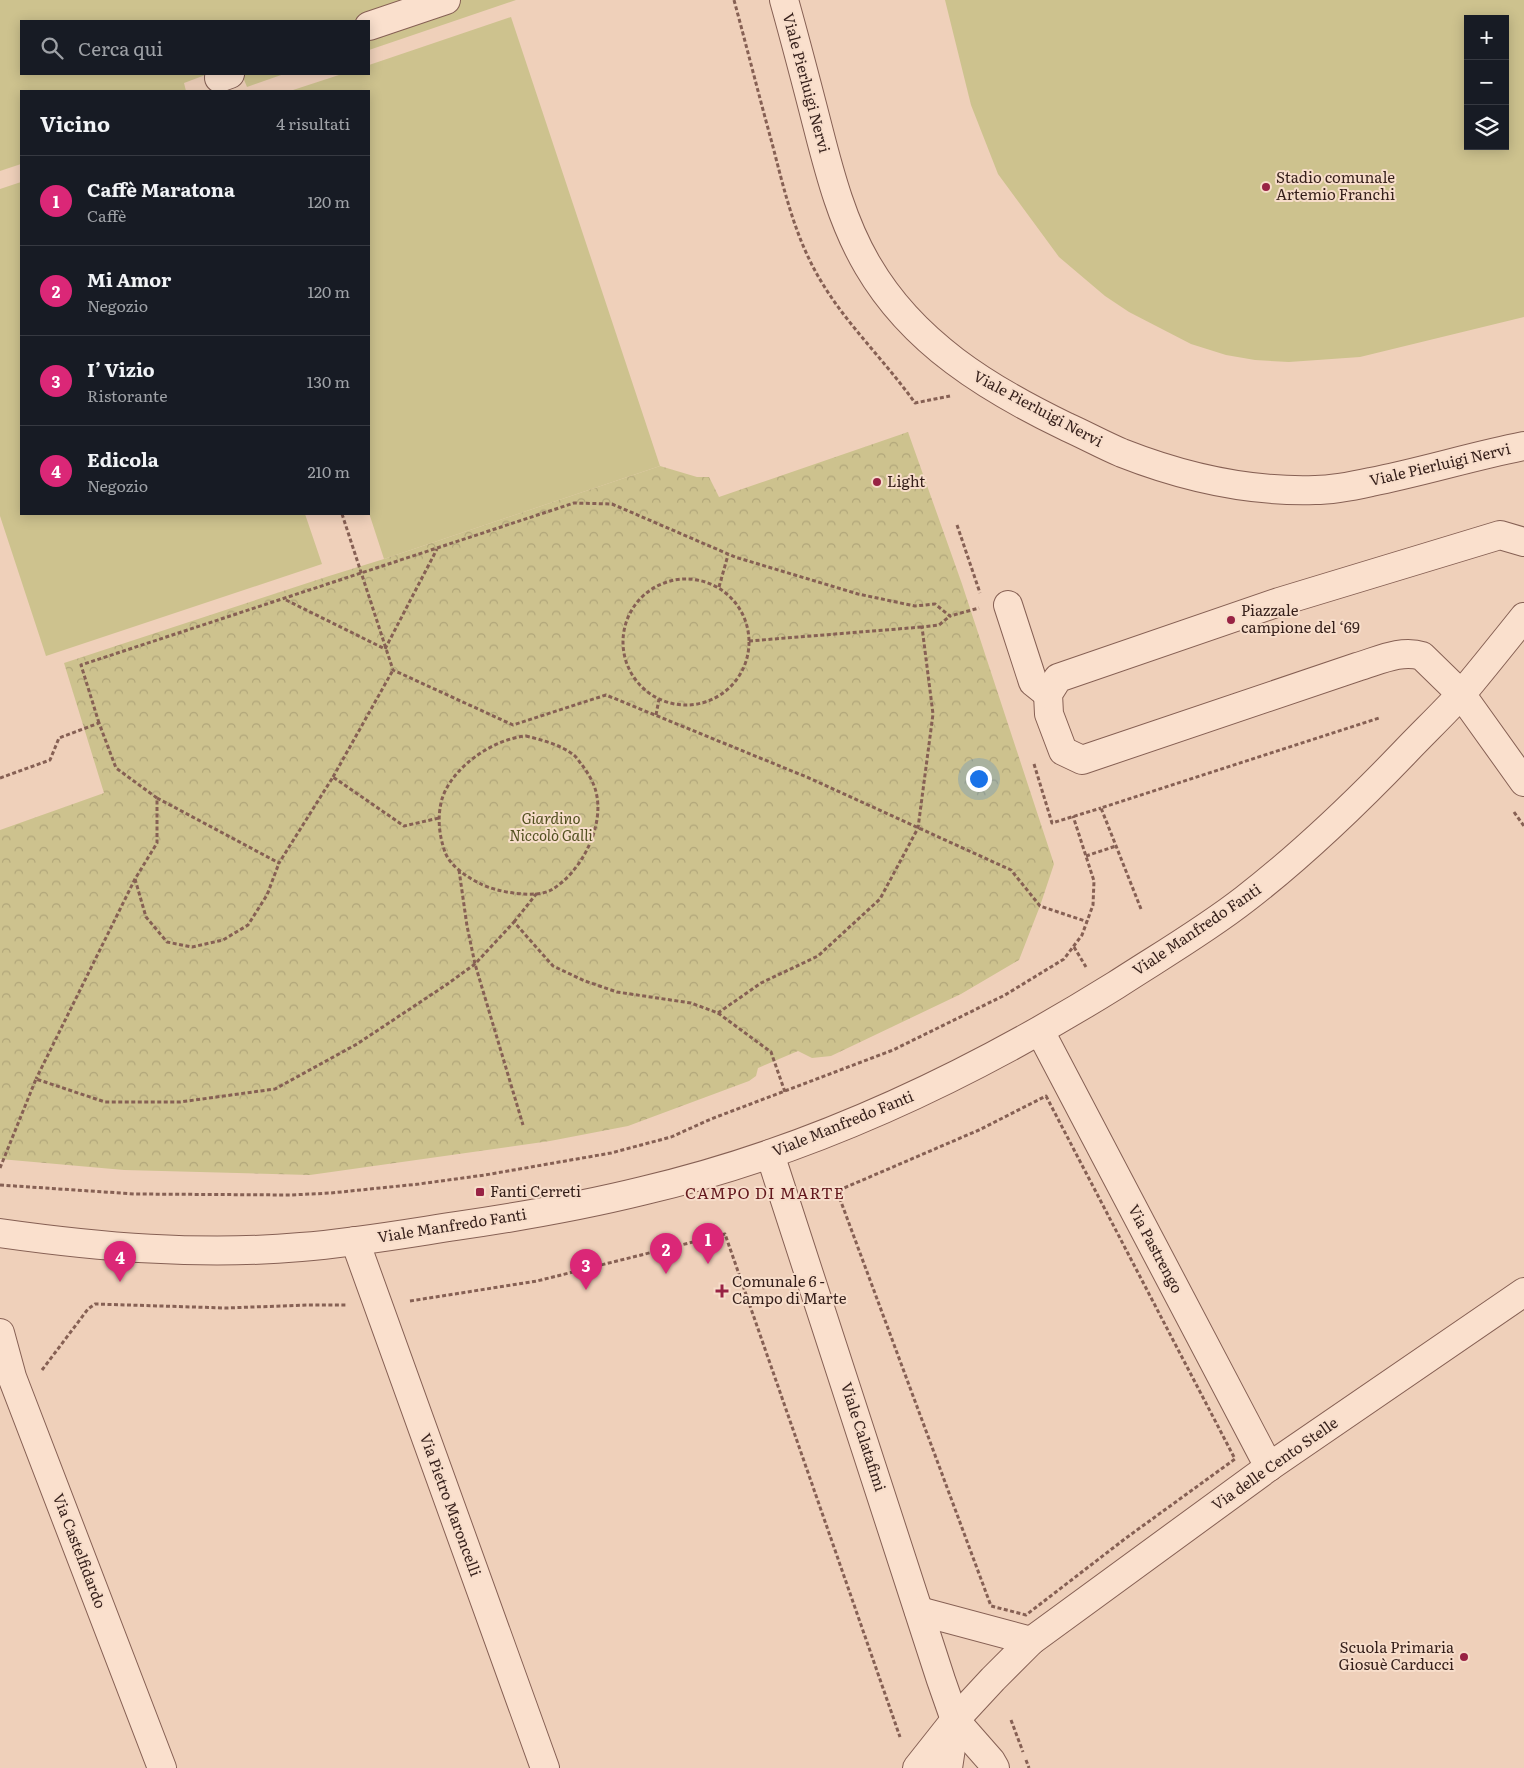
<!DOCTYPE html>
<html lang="it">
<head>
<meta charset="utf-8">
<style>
  :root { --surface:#171b24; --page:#20242c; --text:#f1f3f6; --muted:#9ea1a6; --line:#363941; --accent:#db2777 }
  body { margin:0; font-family:Literata,serif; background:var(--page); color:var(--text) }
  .controls { position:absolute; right:15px; top:15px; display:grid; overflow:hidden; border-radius:0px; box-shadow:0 2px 12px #0003 }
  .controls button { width:45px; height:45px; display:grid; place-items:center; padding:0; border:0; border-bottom:1px solid var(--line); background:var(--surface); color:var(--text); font:25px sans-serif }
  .you { position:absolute; left:978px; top:778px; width:18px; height:18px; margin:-12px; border:4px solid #fff; border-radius:50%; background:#1a73e8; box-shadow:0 0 0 8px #1a73e833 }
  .badge { display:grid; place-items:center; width:32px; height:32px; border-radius:50%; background:var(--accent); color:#fff; font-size:16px; font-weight:700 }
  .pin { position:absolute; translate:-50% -41px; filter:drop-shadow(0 1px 2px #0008) }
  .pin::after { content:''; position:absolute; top:26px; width:18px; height:15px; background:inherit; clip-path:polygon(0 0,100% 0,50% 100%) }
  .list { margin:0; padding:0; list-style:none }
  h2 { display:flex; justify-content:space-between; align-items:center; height:65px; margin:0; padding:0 20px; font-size:21px }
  h2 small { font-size:16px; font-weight:400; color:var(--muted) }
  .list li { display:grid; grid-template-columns:32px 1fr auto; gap:15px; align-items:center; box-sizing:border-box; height:90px; padding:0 20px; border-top:1px solid var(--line) }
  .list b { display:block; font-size:19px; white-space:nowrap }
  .list p { margin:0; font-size:16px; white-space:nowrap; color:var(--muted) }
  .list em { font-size:16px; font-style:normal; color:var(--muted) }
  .icon { flex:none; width:28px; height:28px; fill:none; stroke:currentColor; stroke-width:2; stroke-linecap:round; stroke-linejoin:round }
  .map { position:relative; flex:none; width:1524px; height:1768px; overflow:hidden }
  .search { position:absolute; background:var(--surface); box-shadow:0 2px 12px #0003; left:20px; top:20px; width:350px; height:55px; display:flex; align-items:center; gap:12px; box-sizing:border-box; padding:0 18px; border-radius:0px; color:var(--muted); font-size:19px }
  .panel { position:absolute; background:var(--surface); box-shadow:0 2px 12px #0003; left:20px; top:90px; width:350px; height:425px; border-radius:0px }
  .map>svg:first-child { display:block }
  .grass { fill:#cdc28e; fill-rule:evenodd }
  .park { fill:url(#park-crowns) }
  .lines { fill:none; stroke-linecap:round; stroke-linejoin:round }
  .minor-casing { stroke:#866054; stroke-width:30 }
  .path { stroke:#866054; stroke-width:3; stroke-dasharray:4 2.5; stroke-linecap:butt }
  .minor { stroke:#fae0cd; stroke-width:28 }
  .poi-dot { fill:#982244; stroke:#f7ddca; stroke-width:2 }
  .labels { text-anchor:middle; stroke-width:4; stroke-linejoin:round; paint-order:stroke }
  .street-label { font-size:15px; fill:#351f1a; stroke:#f7ddca }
  .poi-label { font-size:15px; fill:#351f1a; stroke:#f7ddca; text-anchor:start }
  .park-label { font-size:15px; font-style:italic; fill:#52501f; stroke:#f7ddca }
  .neighbourhood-label { font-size:16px; letter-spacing:1px; fill:#63171d; stroke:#f7ddca }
</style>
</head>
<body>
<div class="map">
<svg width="1524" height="1768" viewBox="0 0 1524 1768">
  <defs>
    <pattern id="park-crowns" width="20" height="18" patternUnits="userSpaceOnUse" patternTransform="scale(1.25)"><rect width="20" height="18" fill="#cdc28e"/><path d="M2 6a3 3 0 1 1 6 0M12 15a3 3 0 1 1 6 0" fill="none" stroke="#b1a67a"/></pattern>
  </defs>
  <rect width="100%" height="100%" fill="#efd0ba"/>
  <g class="grass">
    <polygon points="0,0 516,0 369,50 369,21 21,21 21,74 284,74 247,87 243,77 213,88 208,74 184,83 186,91 21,91 21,164 0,171"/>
    <path d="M945,0H1524V317L1360,357L1289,362L1255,360L1226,355L1191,344L1129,312L1105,296L1059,257L998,174L971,105ZM1468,19H1505V146H1468Z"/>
    <polygon points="511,17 660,466 384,559 369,513 369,91 290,91 342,74 369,74 369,65"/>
    <polygon points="21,182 21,514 305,514 322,564 46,656 0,516 0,189"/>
  </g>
  <polygon class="park" points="908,432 962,584 1054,864 1040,906 1019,960 961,994 831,1056 812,1058 798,1051 758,1068 756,1076 749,1081 628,1126 550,1141 310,1175 124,1170 0,1159 0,830 104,793 64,663 329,576 384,559 660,466 697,477 709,477 719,497"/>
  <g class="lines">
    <defs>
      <g id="minor">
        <path d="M784,0C796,43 807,85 818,128C830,175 843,224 868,266C913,343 988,389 1067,427C1085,435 1103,445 1122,453C1183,477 1249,492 1315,490C1334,490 1353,486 1371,482C1422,472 1473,456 1524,446"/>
        <polyline points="369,26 446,0"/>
        <polyline points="219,78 230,74"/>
        <path d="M1524,542L1500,535L1279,602L1058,678L1048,694L1049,714L1063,751L1082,760L1357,667C1378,661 1401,649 1422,656L1461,694L1524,782"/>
        <polyline points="1008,605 1033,682 1048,694"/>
        <polyline points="1040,1031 1269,1467"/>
        <polyline points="770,1154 941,1680 955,1720 991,1761 995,1768"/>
        <path d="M0,1233C99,1247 201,1256 301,1247C353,1243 404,1234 456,1226C518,1217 581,1206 642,1191C810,1152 970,1076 1116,985C1159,957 1204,931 1245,899C1302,855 1354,805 1404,753C1424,732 1445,712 1464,691C1484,667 1504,642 1524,617"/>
        <polyline points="355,1241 545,1768"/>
        <polyline points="0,1333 12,1377 162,1768"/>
        <polyline points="919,1611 1031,1641"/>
        <polyline points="917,1768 955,1720 993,1679 1031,1641 1269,1467 1524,1292"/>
        <polyline points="948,1768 955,1722"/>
      </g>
    </defs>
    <use href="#minor" class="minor-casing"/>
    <g class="path">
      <path d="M734,0C747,48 759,96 772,143C785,193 796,242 824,286C850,328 886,362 915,403L950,396"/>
      <polyline points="342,514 393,670 513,725 606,695 809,778 1011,870 1040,906 1088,922"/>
      <polyline points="957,525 980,593"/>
      <circle cx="686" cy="642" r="63"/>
      <polyline points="719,587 728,555"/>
      <polyline points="286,600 385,649 437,549"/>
      <polyline points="749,641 922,627"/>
      <polyline points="656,715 659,699"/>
      <polyline points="99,723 81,665 574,503 612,504 735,557 858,594 915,606 935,604 950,616 979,608"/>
      <path d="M526,736C542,740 562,745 575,756C578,759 580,763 582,765C588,773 594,783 596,792C605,826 581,873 551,890C536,899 496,892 481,884C468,878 450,866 445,852C439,835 437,817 442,799C452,767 493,739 526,736Z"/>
      <polyline points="1034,764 1052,823 1101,808"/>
      <polyline points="333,777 393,670"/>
      <polyline points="0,778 50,760 59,738 99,723 116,768 157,798 157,843 135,879 36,1079"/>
      <polyline points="157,798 279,863 333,777 404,826 439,818"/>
      <polyline points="1514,812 1524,826"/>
      <polyline points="1086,856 1116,846"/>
      <polyline points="459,870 467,926 475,964 523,1125"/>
      <polyline points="135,879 146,917 167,942 192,947 223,940 248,925 267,895 279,863"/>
      <polyline points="1141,909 1101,808 1379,718"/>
      <polyline points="514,922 537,893"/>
      <polyline points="1074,947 1086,967"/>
      <polyline points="718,1013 771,1052 785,1092"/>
      <polygon points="1046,1096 1235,1459 1126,1538 1026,1615 991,1606 837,1191 979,1130"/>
      <polyline points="0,1168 36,1079 105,1102 180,1102 275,1089 357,1044 446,985 475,964 514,922 553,966 585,981 617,992 691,1003 718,1013 761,983 818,956 880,899 918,828 933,714 922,627 939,625 950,616"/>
      <polyline points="0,1185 135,1194 291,1195 331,1193 419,1184 485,1175 611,1153 671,1137 711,1119 893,1050 1005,995 1064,959 1082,935 1093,905 1094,881 1073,816"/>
      <polyline points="410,1301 537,1281 725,1234 900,1737"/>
      <polyline points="42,1370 88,1309 95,1304 226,1308 308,1305 347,1305"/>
      <polyline points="1011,1720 1023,1752"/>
      <polyline points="1026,1760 1029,1768"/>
    </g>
    <use href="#minor" class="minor"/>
  </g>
  <g class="poi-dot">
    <circle cx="1266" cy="187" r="5"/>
    <circle cx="877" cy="482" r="5"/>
    <circle cx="1231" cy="620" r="5"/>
    <rect x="475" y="1187" width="10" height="10" rx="2.5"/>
    <path d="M719.5 1283.5h5v5h5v5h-5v5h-5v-5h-5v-5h5z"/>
    <circle cx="1464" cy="1657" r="5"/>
  </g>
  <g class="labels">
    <g class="street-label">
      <text transform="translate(806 83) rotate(75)" y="5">Viale Pierluigi Nervi</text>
      <text transform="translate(1038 409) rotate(28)" y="5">Viale Pierluigi Nervi</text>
      <text transform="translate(1440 465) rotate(-13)" y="5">Viale Pierluigi Nervi</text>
      <text transform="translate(1197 930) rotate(-34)" y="5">Viale Manfredo Fanti</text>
      <text transform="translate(843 1124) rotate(-22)" y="5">Viale Manfredo Fanti</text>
      <text transform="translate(452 1226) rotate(-9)" y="5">Viale Manfredo Fanti</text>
      <text transform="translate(1155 1249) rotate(62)" y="5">Via Pastrengo</text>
      <text transform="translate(863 1437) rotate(72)" y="5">Viale Calatafimi</text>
      <text transform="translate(1275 1464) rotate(-35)" y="5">Via delle Cento Stelle</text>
      <text transform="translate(450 1505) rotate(70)" y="5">Via Pietro Maroncelli</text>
      <text transform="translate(79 1551) rotate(69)" y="5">Via Castelfidardo</text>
    </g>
    <g class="poi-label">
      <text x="1276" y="183">Stadio comunale<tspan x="1276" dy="17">Artemio Franchi</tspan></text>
      <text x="887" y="487">Light</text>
      <text x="1241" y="616">Piazzale<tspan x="1241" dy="17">campione del ‘69</tspan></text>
      <text x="490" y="1197">Fanti Cerreti</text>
      <text x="732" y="1287">Comunale 6 -<tspan x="732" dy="17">Campo di Marte</tspan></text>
      <text x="1454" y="1653" text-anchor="end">Scuola Primaria<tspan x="1454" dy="17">Giosuè Carducci</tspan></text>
    </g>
    <g class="park-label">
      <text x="551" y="824">Giardino<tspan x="551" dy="17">Niccolò Galli</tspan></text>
    </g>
    <g class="neighbourhood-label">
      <text x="765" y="1199">CAMPO DI MARTE</text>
    </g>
  </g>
</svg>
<div class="controls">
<button>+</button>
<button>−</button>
<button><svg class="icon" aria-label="layers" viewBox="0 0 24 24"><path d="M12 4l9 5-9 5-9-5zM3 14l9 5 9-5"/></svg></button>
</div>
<div class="you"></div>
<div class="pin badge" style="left:708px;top:1264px">1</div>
<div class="pin badge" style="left:666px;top:1274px">2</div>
<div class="pin badge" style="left:586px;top:1290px">3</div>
<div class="pin badge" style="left:120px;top:1282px">4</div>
<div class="search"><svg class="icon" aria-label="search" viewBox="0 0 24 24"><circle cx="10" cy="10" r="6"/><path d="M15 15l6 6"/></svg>Cerca qui</div>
<section class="panel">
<h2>Vicino<small>4 risultati</small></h2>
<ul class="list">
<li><span class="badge">1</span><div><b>Caffè Maratona</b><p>Caffè</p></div><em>120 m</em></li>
<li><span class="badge">2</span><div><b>Mi Amor</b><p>Negozio</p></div><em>120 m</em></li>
<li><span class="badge">3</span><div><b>I’ Vizio</b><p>Ristorante</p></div><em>130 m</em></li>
<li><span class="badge">4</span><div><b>Edicola</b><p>Negozio</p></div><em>210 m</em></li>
</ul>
</section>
</div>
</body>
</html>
